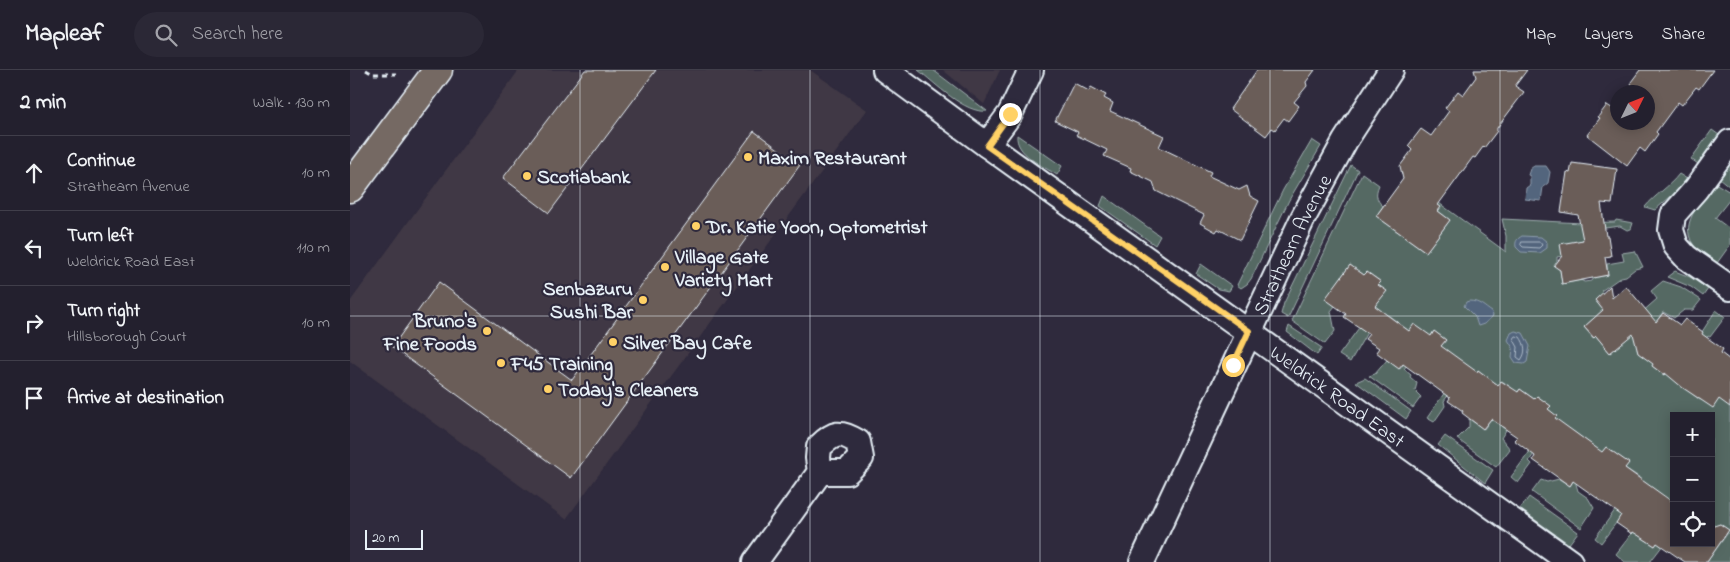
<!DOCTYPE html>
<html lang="en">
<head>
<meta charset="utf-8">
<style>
  :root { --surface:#23202e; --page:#2b2836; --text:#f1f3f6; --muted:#a3a3aa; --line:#403e4a }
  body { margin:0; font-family:"Indie Flower",sans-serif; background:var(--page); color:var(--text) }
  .controls { position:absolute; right:15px; bottom:15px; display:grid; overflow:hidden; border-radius:0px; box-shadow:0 2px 12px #0003 }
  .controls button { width:45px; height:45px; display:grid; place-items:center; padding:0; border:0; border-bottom:1px solid var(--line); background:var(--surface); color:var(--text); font:25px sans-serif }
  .compass { position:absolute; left:1260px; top:15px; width:45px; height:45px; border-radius:50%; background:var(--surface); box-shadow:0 2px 12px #0003; rotate:47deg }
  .scale { position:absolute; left:15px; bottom:12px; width:58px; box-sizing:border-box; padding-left:5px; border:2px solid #e8f1f8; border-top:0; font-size:14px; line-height:18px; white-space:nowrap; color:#e8f1f8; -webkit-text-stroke:4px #2f2a3d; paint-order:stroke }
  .stop { position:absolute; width:15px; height:15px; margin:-11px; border:4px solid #ffd166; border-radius:50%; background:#fff }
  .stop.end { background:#ffd166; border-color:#fff; box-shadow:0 1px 5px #0008 }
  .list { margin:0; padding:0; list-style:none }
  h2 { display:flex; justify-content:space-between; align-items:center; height:65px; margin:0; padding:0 20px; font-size:21px }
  h2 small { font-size:16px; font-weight:400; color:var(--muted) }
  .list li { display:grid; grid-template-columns:32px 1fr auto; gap:15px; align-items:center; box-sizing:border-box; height:75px; padding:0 20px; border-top:1px solid var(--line) }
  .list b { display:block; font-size:19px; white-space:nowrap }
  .list p { margin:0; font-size:16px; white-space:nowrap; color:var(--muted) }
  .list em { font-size:16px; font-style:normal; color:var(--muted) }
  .icon { flex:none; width:28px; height:28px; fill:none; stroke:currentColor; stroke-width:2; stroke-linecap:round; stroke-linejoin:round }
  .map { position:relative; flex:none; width:1380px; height:492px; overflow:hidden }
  header { display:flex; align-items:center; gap:30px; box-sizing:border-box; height:70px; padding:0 25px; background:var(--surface); border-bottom:1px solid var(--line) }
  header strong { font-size:24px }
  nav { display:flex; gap:28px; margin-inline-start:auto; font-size:18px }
  .search { width:350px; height:45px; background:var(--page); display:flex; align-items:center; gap:12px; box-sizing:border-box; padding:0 18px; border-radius:28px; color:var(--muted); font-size:19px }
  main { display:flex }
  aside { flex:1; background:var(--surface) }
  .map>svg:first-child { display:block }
  .built { fill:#413945 }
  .green { fill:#546963; stroke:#9eadae }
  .water { fill:#52657d; stroke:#8e9dae }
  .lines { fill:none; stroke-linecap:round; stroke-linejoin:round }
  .shore { stroke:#acb9c7; stroke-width:1 }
  .building { fill:#6a5d59; stroke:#e8f1f8 }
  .minor-casing { stroke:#e8f1f8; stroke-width:28 }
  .major-casing { stroke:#e8f1f8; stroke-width:31 }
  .path { stroke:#e8f1f8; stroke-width:3; stroke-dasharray:5 4; stroke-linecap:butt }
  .minor { stroke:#2f2a3d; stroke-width:24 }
  .major { stroke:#756964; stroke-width:28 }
  .route { stroke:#ffd166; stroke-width:6 }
  .grid { fill:none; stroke:#e8f1f8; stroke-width:1; stroke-opacity:0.55 }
  .poi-dot { fill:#ffd166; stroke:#2f2a3d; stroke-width:2 }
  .labels { text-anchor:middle; stroke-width:4.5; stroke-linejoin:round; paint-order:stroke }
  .poi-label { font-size:20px; font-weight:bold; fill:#e8f1f8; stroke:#2f2a3d; text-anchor:start }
  .street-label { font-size:20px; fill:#e8f1f8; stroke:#2f2a3d }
</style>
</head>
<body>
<header>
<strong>Mapleaf</strong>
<div class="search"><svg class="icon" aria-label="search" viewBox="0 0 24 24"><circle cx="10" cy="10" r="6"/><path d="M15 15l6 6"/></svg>Search here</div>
<nav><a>Map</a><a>Layers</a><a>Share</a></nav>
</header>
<main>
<aside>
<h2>2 min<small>Walk · 130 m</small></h2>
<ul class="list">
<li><svg class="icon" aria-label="ahead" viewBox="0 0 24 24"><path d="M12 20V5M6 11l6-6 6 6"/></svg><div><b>Continue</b><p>Strathearn Avenue</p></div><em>10 m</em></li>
<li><svg class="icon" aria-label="left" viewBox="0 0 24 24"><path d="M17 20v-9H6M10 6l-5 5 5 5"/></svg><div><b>Turn left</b><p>Weldrick Road East</p></div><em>110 m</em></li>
<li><svg class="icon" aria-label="right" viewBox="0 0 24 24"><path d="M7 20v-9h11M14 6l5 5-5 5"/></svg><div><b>Turn right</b><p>Hillsborough Court</p></div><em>10 m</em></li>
<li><svg class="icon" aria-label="arrive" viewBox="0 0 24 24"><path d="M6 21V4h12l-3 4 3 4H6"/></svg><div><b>Arrive at destination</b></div></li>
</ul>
</aside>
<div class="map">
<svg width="1380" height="492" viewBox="0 0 1380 492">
  <rect width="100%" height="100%" fill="#2f2a3d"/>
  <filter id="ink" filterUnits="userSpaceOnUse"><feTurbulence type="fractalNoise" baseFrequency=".02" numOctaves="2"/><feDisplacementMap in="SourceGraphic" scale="10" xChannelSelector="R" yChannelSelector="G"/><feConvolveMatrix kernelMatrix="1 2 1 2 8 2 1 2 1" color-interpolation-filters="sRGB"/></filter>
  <g filter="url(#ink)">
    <g class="built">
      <polygon points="169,0 460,0 517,40 216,449 0,291 0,232"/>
      <polygon points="593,0 650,0 634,34"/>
    </g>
    <g class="green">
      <path d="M568,0H583L637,41C615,44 585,13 568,0Z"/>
      <polygon points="1362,60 1369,65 1348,94 1341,89"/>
      <path d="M667,65L712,96L707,105C693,96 665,84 667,65Z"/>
      <polygon points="962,70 971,76 939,130 901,209 897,214 891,218 887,215 933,120"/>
      <polygon points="1380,93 1380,117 1369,108"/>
      <polygon points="1001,95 1008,100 938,248 931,244 934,233"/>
      <path d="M1012,103L1029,115C1025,124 1026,130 1033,136L1026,146L1076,182L1100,150L1088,141L1090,137L1066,119L1067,117L1156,182V166L1152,149L1232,153L1265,152L1266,150L1283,153L1281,159L1277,160L1270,156L1232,161L1233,170L1212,186L1207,187V198L1210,200L1212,214L1231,210L1234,212L1241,211L1243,208L1258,205L1257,194L1274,191L1272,183L1285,181L1293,197L1285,199L1276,206L1271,207L1251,221L1253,223L1245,230L1253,240L1234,257L1243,268L1246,266L1260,283L1298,251L1291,243L1307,229L1301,221L1313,211L1331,217L1351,230L1343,240H1334L1324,248L1313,242L1287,279L1288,283L1295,288H1299L1305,291L1302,296L1314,305L1321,295L1341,279L1366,240L1375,247L1360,267L1358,266L1345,283L1332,316L1350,330L1380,313V492H1357L1377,464V459L1370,454L1365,456L1361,453V346H1324V438L1266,453L1251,473L1245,468L1289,407L1275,398L1278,393L1256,377L1252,383L1249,381L1226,414L1228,421L1238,428L1244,438L1231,458L1182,422L1191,410L1197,412L1209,409L1220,416L1246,378L1224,362L1203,357L1179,391L1182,394L1168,413L1161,407L1206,346L1198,339L1200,336L1187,326L1184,329L1170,319L1146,352L1156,360L1151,368L1160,379L1146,397L1107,369L1119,357V349L1134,359L1162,318L1152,311L1148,315L1128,300L1122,309L1091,276L1096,270L1084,261L1079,268L1077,267L1054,299L1061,305L1060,307L1067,313L1065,321L1071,327L1063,338L1019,306L1025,304L1037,290L1050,299L1075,263L1059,261L1038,245L1031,255L1023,252L1000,292L989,285L1036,221L1028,215L1030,211L1017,202L1014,205L1000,195L976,229L985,236L981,241L985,261L975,274L942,251Z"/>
      <path d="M1329,104L1337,109L1327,121L1305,140L1295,137C1305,125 1319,117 1329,104Z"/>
      <path d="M1365,113L1380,122V129L1365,148L1380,159V175L1367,193C1360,189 1353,185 1347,179C1325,156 1351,132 1365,113Z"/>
      <polygon points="754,126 810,166 805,175 750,136"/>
      <polygon points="851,194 882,216 879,221 868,219 846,204"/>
      <polygon points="1325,201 1340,207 1358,219 1353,226 1341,217 1317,207"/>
      <polygon points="939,256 972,278 967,285 937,262"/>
      <polygon points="1015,308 1061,341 1056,349 1006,312"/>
      <polygon points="1101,321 1094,331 1095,336 1084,352 1077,348 1095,322"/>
      <polygon points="1095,366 1143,400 1135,413 1088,375"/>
      <polygon points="1179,427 1228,462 1219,474 1170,439"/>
      <polygon points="1324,449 1313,475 1300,492 1275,492 1266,484 1283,462 1305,476"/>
    </g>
    <g class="water">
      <polygon points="1184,96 1196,96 1200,102 1198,113 1193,117 1191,131 1175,129 1176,118 1180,115 1180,106 1178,105 1180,99"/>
      <path d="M1172,166L1191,167L1197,172V178L1190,183L1171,182L1166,177C1165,171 1167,169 1172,166Z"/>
      <path d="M1119,231C1130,231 1134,237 1142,242L1143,246L1134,254L1128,256L1125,247L1114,236L1116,232Z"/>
      <polygon points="1165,261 1173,263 1180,276 1177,292 1174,294 1166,293 1162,287 1163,278 1158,270 1161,263"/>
    </g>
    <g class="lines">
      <g class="shore">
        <polygon points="1172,172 1190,172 1192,175 1189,178 1173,177 1171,175"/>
        <path d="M1166,266L1170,267C1175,274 1177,282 1171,290L1167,287L1168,277L1164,270Z"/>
      </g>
    </g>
    <g class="building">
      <polygon points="235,0 306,0 199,143 153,108"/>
      <polygon points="907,0 965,0 956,12 957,16 944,32 949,36 938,51 934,48 925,60 922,58 916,66 880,39"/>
      <polygon points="1124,0 1177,0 1165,16 1174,22 1147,58 1147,61 1134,78 1133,77 1125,88 1123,87 1088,135 1091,137 1088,141 1100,150 1076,182 1026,146 1053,109 1050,96 1062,80 1058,76 1071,59 1081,66 1099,41 1095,38 1108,21 1113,25 1126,7"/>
      <polygon points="1290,0 1363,0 1349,19 1346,17 1332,35 1328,32 1306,62 1308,64 1295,82 1290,78 1277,96 1237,65 1250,48 1248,47 1257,35 1268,42 1268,52 1298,52 1298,22 1283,22 1281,12"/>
      <polygon points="724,13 739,21 741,17 756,25 754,28 763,33 760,41 814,66 809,77 861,102 859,106 889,120 897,116 900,126 909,131 890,170 868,159 866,162 850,153 854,145 806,121 803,112 780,101 781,98 754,86 757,80 726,65 728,62 705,51"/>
      <polygon points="404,61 450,95 221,408 42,277 89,212 222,310"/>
      <polygon points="1222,93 1267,99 1262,134 1251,133 1256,166 1258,166 1261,186 1255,187 1258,205 1212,214 1210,200 1204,196 1212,186 1210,174 1233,170 1228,145 1211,142 1217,102 1220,103"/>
      <polygon points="1000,195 1014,205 1017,202 1031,212 1028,215 1037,221 1025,236 1059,261 1064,254 1081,266 1084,261 1096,270 1091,276 1127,302 1128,300 1148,315 1151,311 1168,322 1170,319 1184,329 1187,326 1201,336 1198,339 1207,346 1205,348 1252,382 1256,377 1279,393 1275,398 1324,433 1324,473 1361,473 1361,457 1370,454 1379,460 1357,492 1335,492 1307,473 1305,476 1283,462 1282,464 1266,453 1271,445 1223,411 1220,416 1183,390 1185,386 1164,370 1167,367 1141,349 1133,359 1112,343 1113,341 1098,331 1100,328 1053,294 1049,299 1026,282 1029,278 1015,269 1019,264 994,247 996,244 975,229"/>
      <polygon points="1260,216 1262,228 1276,216 1306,252 1313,243 1330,255 1335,249 1353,262 1352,264 1373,279 1371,283 1380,290 1380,337 1369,329 1363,338 1333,318 1315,303 1314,305 1302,296 1303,294 1288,283 1283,264 1260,283 1246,266 1244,268 1234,257 1253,240 1245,230"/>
    </g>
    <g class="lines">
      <defs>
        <g id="minor">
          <path id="s1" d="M535,0L637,75L1220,492"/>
          <polyline points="1380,72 1346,119 1323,145 1321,160 1326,176 1336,187 1380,218"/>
          <polyline points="637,75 660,44 681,0"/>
          <path d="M405,492L470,402L468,388L469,377C484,362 490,361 508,372L511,388L497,402H470"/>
          <path id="s2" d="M792,492L953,148L995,71L1041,0"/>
        </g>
        <polyline id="major" points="0,118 88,0"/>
      </defs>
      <use href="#minor" class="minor-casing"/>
      <use href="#major" class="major-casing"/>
      <polyline class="path" points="16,0 23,4 46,4"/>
      <use href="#minor" class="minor"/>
      <use href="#major" class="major"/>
    </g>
  </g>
  <g class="lines" filter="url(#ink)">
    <polyline class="route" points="660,44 637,76 899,261 883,295"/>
  </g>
  <path class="grid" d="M230,0V492M460,0V492M690,0V492M920,0V492M1150,0V492M0,246H1380"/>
  <g class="poi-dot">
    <circle cx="398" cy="87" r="5"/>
    <circle cx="177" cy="106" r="5"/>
    <circle cx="346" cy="156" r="5"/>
    <circle cx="315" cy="197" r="5"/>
    <circle cx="293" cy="230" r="5"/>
    <circle cx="137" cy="261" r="5"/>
    <circle cx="263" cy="272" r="5"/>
    <circle cx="151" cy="293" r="5"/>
    <circle cx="198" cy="319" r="5"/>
  </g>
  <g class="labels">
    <g class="poi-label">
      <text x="408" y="94">Maxim Restaurant</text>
      <text x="187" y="113">Scotiabank</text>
      <text x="356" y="163">Dr. Katie Yoon, Optometrist</text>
      <text x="325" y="193">Village Gate<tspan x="325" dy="23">Variety Mart</tspan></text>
      <text x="283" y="225" text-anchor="end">Senbazuru<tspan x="283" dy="23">Sushi Bar</tspan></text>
      <text x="127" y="257" text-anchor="end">Bruno's<tspan x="127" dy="23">Fine Foods</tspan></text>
      <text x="273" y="279">Silver Bay Cafe</text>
      <text x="161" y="300">F45 Training</text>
      <text x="208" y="326">Today's Cleaners</text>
    </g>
    <g class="street-label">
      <text dy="7" stroke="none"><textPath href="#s2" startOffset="351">Strathearn Avenue</textPath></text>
      <text dy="7" stroke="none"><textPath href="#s1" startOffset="558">Weldrick Road East</textPath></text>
    </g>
  </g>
</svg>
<div class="controls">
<button>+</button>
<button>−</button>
<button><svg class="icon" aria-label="locate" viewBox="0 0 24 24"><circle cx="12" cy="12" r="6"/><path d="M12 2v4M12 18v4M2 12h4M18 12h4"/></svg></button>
</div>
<svg class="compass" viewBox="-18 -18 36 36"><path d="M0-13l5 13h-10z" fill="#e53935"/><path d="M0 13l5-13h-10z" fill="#a3a3aa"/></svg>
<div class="scale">20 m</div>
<div class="stop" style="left:883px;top:295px"></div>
<div class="stop end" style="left:660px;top:44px"></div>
</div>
</main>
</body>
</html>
